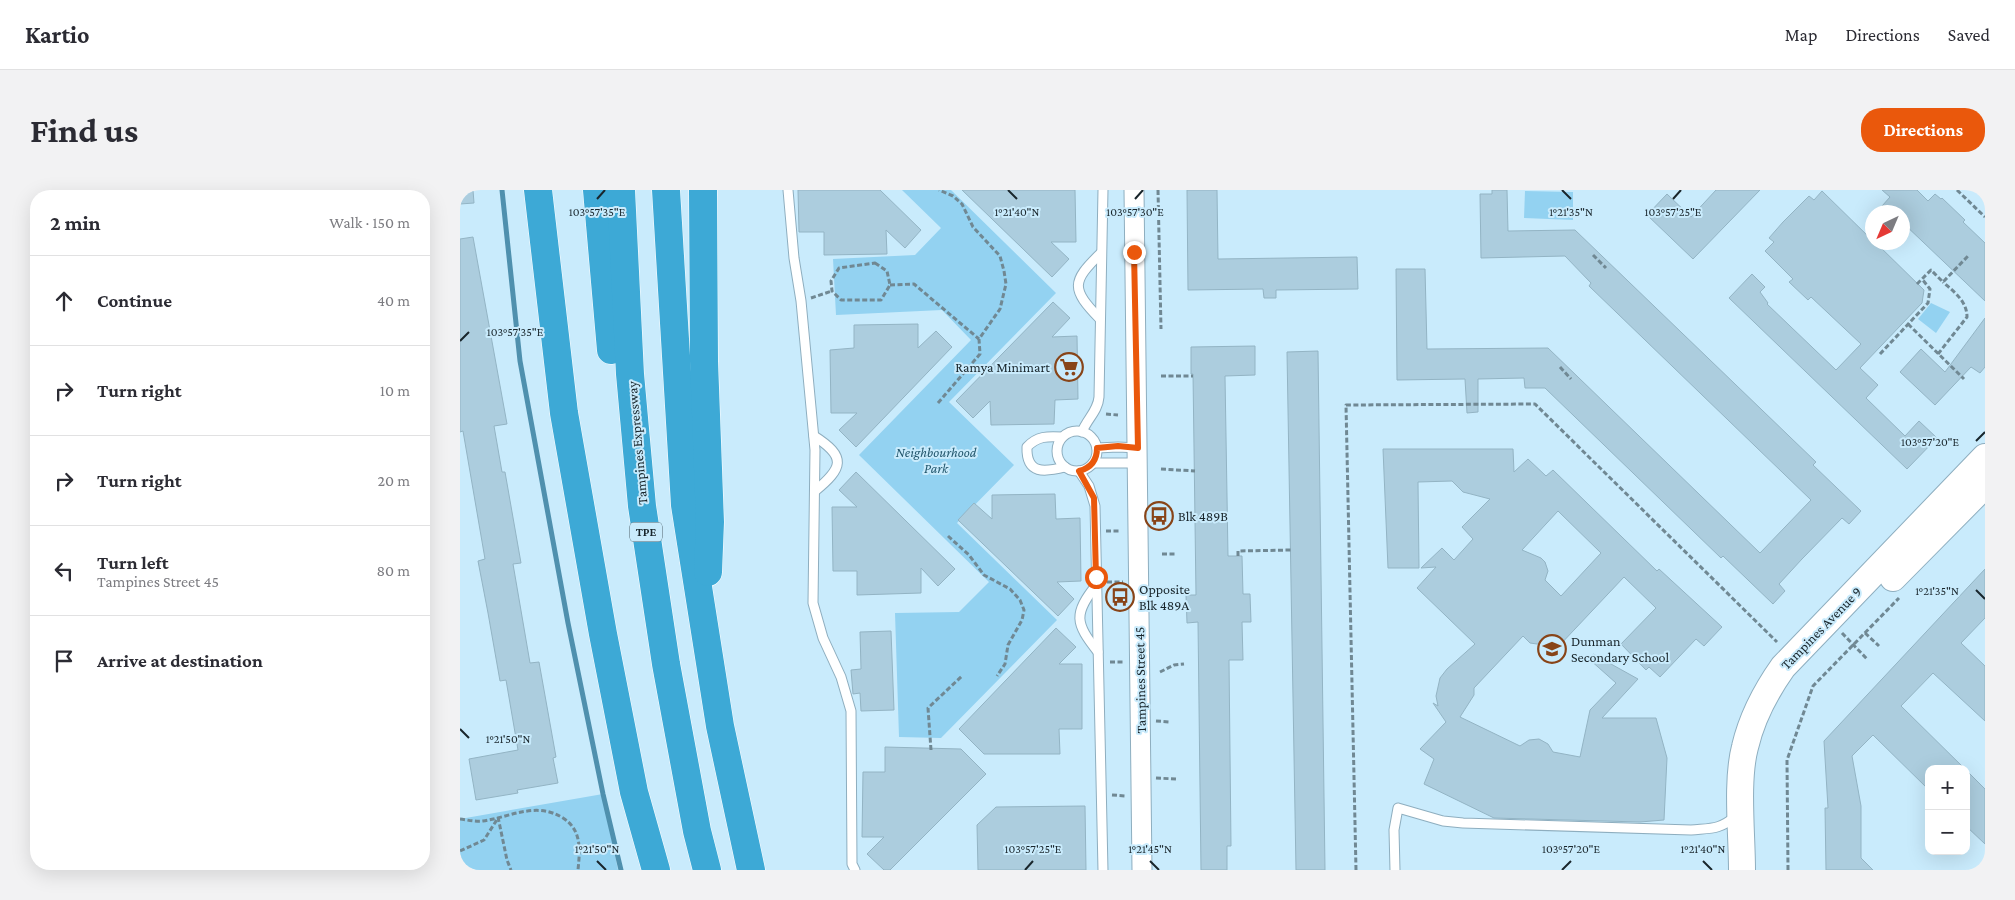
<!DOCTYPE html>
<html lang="en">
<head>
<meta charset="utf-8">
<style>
  :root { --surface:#fff; --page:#f2f2f3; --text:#2b2b33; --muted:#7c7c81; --line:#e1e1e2; --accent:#ea580c }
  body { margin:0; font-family:"Crimson Pro",serif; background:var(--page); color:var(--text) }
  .controls { position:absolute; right:15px; bottom:15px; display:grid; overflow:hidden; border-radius:10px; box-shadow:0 5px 20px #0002 }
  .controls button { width:45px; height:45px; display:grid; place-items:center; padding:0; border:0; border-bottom:1px solid var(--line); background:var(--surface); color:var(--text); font:25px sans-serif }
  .compass { position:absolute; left:1405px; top:15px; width:45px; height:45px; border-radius:50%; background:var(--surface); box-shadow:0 5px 20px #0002; rotate:224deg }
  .stop { position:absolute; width:15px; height:15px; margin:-11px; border:4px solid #ea580c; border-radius:50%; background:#fff }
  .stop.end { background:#ea580c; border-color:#fff; box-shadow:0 1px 5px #0008 }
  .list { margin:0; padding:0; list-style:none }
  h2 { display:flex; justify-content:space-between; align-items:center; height:65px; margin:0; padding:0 20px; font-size:21px }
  h2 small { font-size:16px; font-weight:400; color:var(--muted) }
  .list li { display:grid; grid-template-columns:32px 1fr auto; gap:15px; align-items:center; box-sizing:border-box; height:90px; padding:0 20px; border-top:1px solid var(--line) }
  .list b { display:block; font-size:19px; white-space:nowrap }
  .list p { margin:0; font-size:16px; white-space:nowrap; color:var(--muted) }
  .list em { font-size:16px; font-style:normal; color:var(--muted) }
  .icon { flex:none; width:28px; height:28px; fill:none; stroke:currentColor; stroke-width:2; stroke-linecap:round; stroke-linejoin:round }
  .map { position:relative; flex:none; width:1525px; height:680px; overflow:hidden; border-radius:20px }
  header { display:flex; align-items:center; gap:30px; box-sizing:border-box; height:70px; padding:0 25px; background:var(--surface); border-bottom:1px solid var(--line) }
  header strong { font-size:24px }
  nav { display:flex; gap:28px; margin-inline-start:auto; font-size:18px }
  .intro { display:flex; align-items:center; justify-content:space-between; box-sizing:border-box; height:120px; padding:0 30px }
  h1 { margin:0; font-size:35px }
  .button { padding:12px 22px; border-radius:20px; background:var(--accent); color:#fff; font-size:18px; font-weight:700 }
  main { display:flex; gap:30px; padding:0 30px }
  aside { flex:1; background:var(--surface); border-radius:20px; box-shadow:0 5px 20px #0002 }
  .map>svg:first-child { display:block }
  .green { fill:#93d2f1 }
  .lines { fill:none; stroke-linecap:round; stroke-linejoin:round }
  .stream { stroke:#4f90ae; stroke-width:5 }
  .building { fill:#accdde; stroke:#93b4c4; fill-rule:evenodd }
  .service-casing { stroke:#8eaebf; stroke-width:11 }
  .minor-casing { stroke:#8eaebf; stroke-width:21 }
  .secondary-casing { stroke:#8eaebf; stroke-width:28 }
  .motorway-casing { stroke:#fff; stroke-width:29 }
  .path { stroke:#708893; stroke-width:3; stroke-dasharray:5 2.5; stroke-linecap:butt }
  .service { stroke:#fff; stroke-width:9 }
  .minor { stroke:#fff; stroke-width:19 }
  .secondary { stroke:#fff; stroke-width:26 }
  .motorway { stroke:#3da9d6; stroke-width:28 }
  .route { stroke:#ea580c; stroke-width:6 }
  .ticks { fill:none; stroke:#19262c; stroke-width:2 }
  .labels { text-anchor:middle; stroke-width:4; stroke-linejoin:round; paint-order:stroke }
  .shield { fill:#c9ebfc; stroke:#4e616a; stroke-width:1 }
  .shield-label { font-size:12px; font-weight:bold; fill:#19262c }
  .poi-label { font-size:14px; fill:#19262c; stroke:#c9ebfc; text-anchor:start }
  .street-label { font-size:14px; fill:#19262c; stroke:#c9ebfc }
  .park-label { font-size:14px; font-style:italic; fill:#24586e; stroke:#c9ebfc }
  .ticks-label { font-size:12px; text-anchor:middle; fill:#19262c; stroke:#c9ebfc; stroke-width:4; stroke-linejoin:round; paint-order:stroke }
</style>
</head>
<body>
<header>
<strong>Kartio</strong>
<nav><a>Map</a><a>Directions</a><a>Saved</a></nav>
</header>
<div class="intro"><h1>Find us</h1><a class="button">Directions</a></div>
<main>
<aside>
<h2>2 min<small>Walk · 150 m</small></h2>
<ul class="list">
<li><svg class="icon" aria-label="ahead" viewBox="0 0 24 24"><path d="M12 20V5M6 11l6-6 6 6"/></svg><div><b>Continue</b></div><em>40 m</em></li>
<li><svg class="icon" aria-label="right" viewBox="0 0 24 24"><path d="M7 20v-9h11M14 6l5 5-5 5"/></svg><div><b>Turn right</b></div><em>10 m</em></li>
<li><svg class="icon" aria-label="right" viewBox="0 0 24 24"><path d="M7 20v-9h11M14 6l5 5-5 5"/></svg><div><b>Turn right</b></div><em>20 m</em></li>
<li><svg class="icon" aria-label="left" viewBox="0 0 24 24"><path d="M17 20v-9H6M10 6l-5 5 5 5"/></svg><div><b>Turn left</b><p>Tampines Street 45</p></div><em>80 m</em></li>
<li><svg class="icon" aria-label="arrive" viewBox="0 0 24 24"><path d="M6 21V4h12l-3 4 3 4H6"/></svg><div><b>Arrive at destination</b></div></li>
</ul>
</aside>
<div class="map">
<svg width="1525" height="680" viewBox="0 0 1525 680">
  <rect width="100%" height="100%" fill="#c9ebfc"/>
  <g class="green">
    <polygon points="442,0 491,0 596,103 489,212 554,275 497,333 597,430 481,548 439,547 435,423 499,422 529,392 399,265 511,150 482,120 376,125 373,69 455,65 481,38"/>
    <polygon points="1065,1 1113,2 1113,30 1064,28"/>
    <polygon points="1471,113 1490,122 1476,143 1458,129"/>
    <polygon points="143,604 158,680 0,680 0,629"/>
  </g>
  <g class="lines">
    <polyline class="stream" points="42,0 60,171 108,433 143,604 161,680"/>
  </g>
  <g class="building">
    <polygon points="0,0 13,0 14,13 0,14"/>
    <polygon points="338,0 420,0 461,40 445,58 426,40 427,64 364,65 364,42 339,42"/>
    <polygon points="502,0 615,0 616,52 591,52 609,69 592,87"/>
    <polygon points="727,0 757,0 758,69 897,67 898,99 816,100 816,108 804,108 803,99 728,100"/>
    <polygon points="1032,0 1047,0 1048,41 1115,40 1356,272 1353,275 1401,321 1389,334 1382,328 1342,369 1319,394 1325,401 1313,414 1263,366 1261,368 1085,198 1065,198 1064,188 1018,189 1018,222 1007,223 1005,189 937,190 936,79 965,79 967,159 1088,158 1300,363 1351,310 1129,96 1131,93 1105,66 1021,68 1020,4 1032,4"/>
    <polygon points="1256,0 1300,0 1233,69 1187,25 1207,4 1231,27"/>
    <polygon points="1422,0 1457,0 1468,11 1475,4 1481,9 1482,8 1505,30 1503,32 1525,53 1525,111 1442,32 1442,22 1428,22 1422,16 1430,7"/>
    <polygon points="1362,1 1412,50 1412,52 1415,52 1464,100 1462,113 1400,178 1418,195 1406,208 1445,246 1459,231 1477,248 1447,279 1269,108 1292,84 1305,97 1300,102 1308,113 1307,114 1376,180 1401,154 1351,107 1348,110 1329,92 1333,89 1305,61 1314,52 1309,48 1323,32 1349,6 1354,10"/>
    <polygon points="13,47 47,234 34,236 42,282 45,282 61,373 53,374 70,473 79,472 96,567 93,568 98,593 57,600 58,603 16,610 9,569 58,560 46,490 40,491 28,423 18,371 25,369 3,241 0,242 0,49"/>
    <polygon points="593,112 610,128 592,147 617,146 618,209 595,210 594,234 531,235 530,211 513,228 496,211"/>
    <polygon points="1525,128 1525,177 1520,183 1511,177 1475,215 1440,182 1461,159 1485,182"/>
    <polygon points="458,134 458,158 476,141 492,157 396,257 379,240 397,223 371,223 370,160 394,158 394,135"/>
    <polygon points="795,156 795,185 765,186 768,366 782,366 783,404 790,404 791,432 782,432 783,470 769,470 771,656 767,656 767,680 741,680 738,432 727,433 726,405 736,405 733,184 731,184 731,157"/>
    <polygon points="858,161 865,680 836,680 827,162"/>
    <path d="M923,259H1053L1054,282L1068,269L1086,286L1093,280L1197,381L1199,379L1262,437L1244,456L1236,449L1200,487L1189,477L1186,480L1161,454L1196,418L1164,387L1098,457L1070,453L1063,446L1014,498V505L1000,527L1060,556L1069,550L1079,549L1088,554L1093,562L1120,567L1130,520L1156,493L1129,469L1133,464L1178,489L1142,528H1196L1207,568L1204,630L1180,632L1034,628L964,594L974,569L960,559L986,532L973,513L978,516L976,506L980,488L987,479L1015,454L957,398L976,377L961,378L982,358L994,370L1013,349L1002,337L1030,309L1003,302L992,291L958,292L959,378H928ZM1098,321L1141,363L1101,406L1085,390L1088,381L1085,372L1081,368L1062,360Z"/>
    <polygon points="396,282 495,379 478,396 461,378 461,403 397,405 397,381 373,381 372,317 397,317 379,300"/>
    <polygon points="595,304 596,329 620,328 621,391 597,392 614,409 598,426 498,330 514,313 532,329 532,305"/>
    <polygon points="1525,379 1525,428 1501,453 1525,476 1525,531 1473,483 1441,516 1505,579 1469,579 1469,600 1413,545 1392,566 1401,616 1401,668 1413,680 1366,680 1365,618 1368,618 1364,551"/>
    <polygon points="596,438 616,457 599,474 622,474 622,539 599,539 600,564 524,564 499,539"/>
    <polygon points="431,441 434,520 401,521 400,503 393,504 391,480 401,479 400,442"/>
    <polygon points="425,557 501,559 526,584 430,680 424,680 407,664 424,647 402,647 403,582 425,582"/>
    <polygon points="1506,580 1525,599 1525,654 1506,636"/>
    <polygon points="625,616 626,680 518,680 517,635 536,617"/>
  </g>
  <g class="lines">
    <defs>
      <g id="service">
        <polyline points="328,0 334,68 341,111 355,260 353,413 363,448 381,487 391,521 392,674 395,680"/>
        <path d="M640,129C611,99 611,92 641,63"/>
        <circle cx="617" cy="261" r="20"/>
        <path d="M622,242C627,229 638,221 639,207L643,0"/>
        <path d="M354,246C387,267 383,278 355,301"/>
        <path d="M602,247C588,246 577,246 567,257C566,285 585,282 605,277"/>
        <polyline points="637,258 658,257 678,258"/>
        <polyline points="633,273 677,273"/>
        <polyline points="619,281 629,296 635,316 643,680"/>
        <path d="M637,394C613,424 615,433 638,462"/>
        <path d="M935,680L934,640L938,618L983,631L1003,633L1231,640C1252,638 1259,640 1276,626"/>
      </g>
      <polyline id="minor" points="674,0 682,680"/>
      <g id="secondary">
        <polyline points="1433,388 1525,295"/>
        <path d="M1282,680C1282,644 1276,591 1285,557C1292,527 1306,501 1323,477L1525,267"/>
      </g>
      <g id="motorway">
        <polyline points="78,0 104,223 143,444 174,602 196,680"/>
        <polyline points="137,0 151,160"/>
        <polyline points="161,0 170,184 182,316 206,474 237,641 247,680"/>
        <polyline points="206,0 225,315 260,536 291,680"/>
        <polyline points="243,0 244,171 250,332 248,382"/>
      </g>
    </defs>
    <use href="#service" class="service-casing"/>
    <use href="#minor" class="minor-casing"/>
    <use href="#secondary" class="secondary-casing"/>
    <use href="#motorway" class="motorway-casing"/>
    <g class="path">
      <polyline points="698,0 701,139"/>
      <polyline points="1497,0 1525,27"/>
      <polyline points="1133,65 1146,78"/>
      <polygon points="415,73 427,81 430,95 421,110 381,110 372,101 371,91 379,78"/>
      <polyline points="1457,94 1471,80 1483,92 1508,66"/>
      <polyline points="430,95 454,94 519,149"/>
      <polyline points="351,108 372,101"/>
      <polyline points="1448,134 1504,189"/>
      <polyline points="1420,164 1468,113 1470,99 1462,89"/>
      <path d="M1478,164L1507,127C1507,111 1494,102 1483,92"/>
      <polyline points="1100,177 1111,189"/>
      <polyline points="701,186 733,186"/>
      <polyline points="478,213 520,164 519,149 540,119 546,94 544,81 540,66 513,37 502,14 493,6 479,0"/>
      <polyline points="646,224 658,225"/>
      <polyline points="701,279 735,281"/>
      <polyline points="646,341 660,341"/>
      <polyline points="488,346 509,365 524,385 550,399 560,410 564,420 562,430 548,455 545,474 537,486"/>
      <polyline points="702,364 717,364"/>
      <polyline points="778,366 778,361 831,360"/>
      <polyline points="647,392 663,392"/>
      <polyline points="1382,443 1407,469"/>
      <polyline points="1405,443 1419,456"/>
      <polyline points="650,472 664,472"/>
      <polyline points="700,482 714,475 724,474"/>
      <polyline points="696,531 710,532"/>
      <polyline points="471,560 468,518 502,486"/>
      <polyline points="696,588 716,589"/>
      <polyline points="652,605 666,606"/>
      <polyline points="38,627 47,670 51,680"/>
      <path d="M0,629C8,630 16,632 23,631C51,627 76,611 103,628C122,640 120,660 118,680"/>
      <polyline points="0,661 24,650 38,628"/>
      <polyline points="896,680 886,215 1075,214 1317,452"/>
      <polyline points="1328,680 1327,570 1353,496 1439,408"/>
    </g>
    <use href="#service" class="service"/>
    <use href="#minor" class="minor"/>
    <use href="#secondary" class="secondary"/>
    <use href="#motorway" class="motorway"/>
  </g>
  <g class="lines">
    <path class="route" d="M636,387L634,308L619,281C631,278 637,271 637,258L658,256L678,258L674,62"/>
  </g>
  <path class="ticks" d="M548,0L557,9M1102,0L1111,9M137,9L145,0M675,9L683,0M1213,9L1221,0M0,151L9,142M1516,251L1525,242M1516,400L1525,409M0,539L9,548M137,671L146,680M690,671L699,680M1243,671L1252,680M565,680L573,671M1102,680L1111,671"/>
  <defs>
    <symbol id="supermarket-ring" viewBox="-11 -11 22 22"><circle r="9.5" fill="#c9ebfc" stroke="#884418" stroke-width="1.5"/><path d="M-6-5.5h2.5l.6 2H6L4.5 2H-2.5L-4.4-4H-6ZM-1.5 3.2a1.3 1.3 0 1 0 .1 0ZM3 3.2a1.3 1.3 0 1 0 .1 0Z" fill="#884418"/></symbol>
    <symbol id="bus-ring" viewBox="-11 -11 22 22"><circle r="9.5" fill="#c9ebfc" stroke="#884418" stroke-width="1.5"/><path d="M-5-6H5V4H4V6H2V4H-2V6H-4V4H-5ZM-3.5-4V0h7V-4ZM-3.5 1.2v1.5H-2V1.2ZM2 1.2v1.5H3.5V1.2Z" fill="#884418"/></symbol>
    <symbol id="school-ring" viewBox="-11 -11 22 22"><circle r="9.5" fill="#c9ebfc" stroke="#884418" stroke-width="1.5"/><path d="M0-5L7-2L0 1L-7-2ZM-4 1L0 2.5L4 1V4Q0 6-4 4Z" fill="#884418"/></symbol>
  </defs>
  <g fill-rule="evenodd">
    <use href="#supermarket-ring" x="593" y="161" width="32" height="32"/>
    <use href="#bus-ring" x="683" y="310" width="32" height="32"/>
    <use href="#bus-ring" x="644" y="391" width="32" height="32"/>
    <use href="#school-ring" x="1076" y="443" width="32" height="32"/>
  </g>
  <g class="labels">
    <rect class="shield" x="170" y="332.5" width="32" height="19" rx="4"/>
    <g class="shield-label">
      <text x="186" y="346">TPE</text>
    </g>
    <g class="poi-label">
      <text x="590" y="182" text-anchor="end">Ramya Minimart</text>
      <text x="718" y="331">Blk 489B</text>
      <text x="679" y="404">Opposite<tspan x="679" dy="16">Blk 489A</tspan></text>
      <text x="1111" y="456">Dunman<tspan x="1111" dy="16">Secondary School</tspan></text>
    </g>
    <g class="street-label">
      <text transform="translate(177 253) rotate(-95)" y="5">Tampines Expressway</text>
      <text transform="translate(1361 438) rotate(-46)" y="5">Tampines Avenue 9</text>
      <text transform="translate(680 490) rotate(-91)" y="5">Tampines Street 45</text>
    </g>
    <g class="park-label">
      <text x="476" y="267">Neighbourhood<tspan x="476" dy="16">Park</tspan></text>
    </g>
  </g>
  <g class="ticks-label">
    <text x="557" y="26">1°21'40"N</text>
    <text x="1111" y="26">1°21'35"N</text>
    <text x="675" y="26">103°57'30"E</text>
    <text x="1213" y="26">103°57'25"E</text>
    <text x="137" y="26">103°57'35"E</text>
    <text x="55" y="146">103°57'35"E</text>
    <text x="1470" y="256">103°57'20"E</text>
    <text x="1477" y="405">1°21'35"N</text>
    <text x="48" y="553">1°21'50"N</text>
    <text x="573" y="663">103°57'25"E</text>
    <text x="1111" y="663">103°57'20"E</text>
    <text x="137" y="663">1°21'50"N</text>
    <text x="690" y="663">1°21'45"N</text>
    <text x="1243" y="663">1°21'40"N</text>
  </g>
</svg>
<div class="controls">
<button>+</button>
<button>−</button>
</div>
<svg class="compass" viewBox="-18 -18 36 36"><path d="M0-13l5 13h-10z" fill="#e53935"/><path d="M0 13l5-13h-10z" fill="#7c7c81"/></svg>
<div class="stop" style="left:636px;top:387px"></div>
<div class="stop end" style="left:674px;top:62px"></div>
</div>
</main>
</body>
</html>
